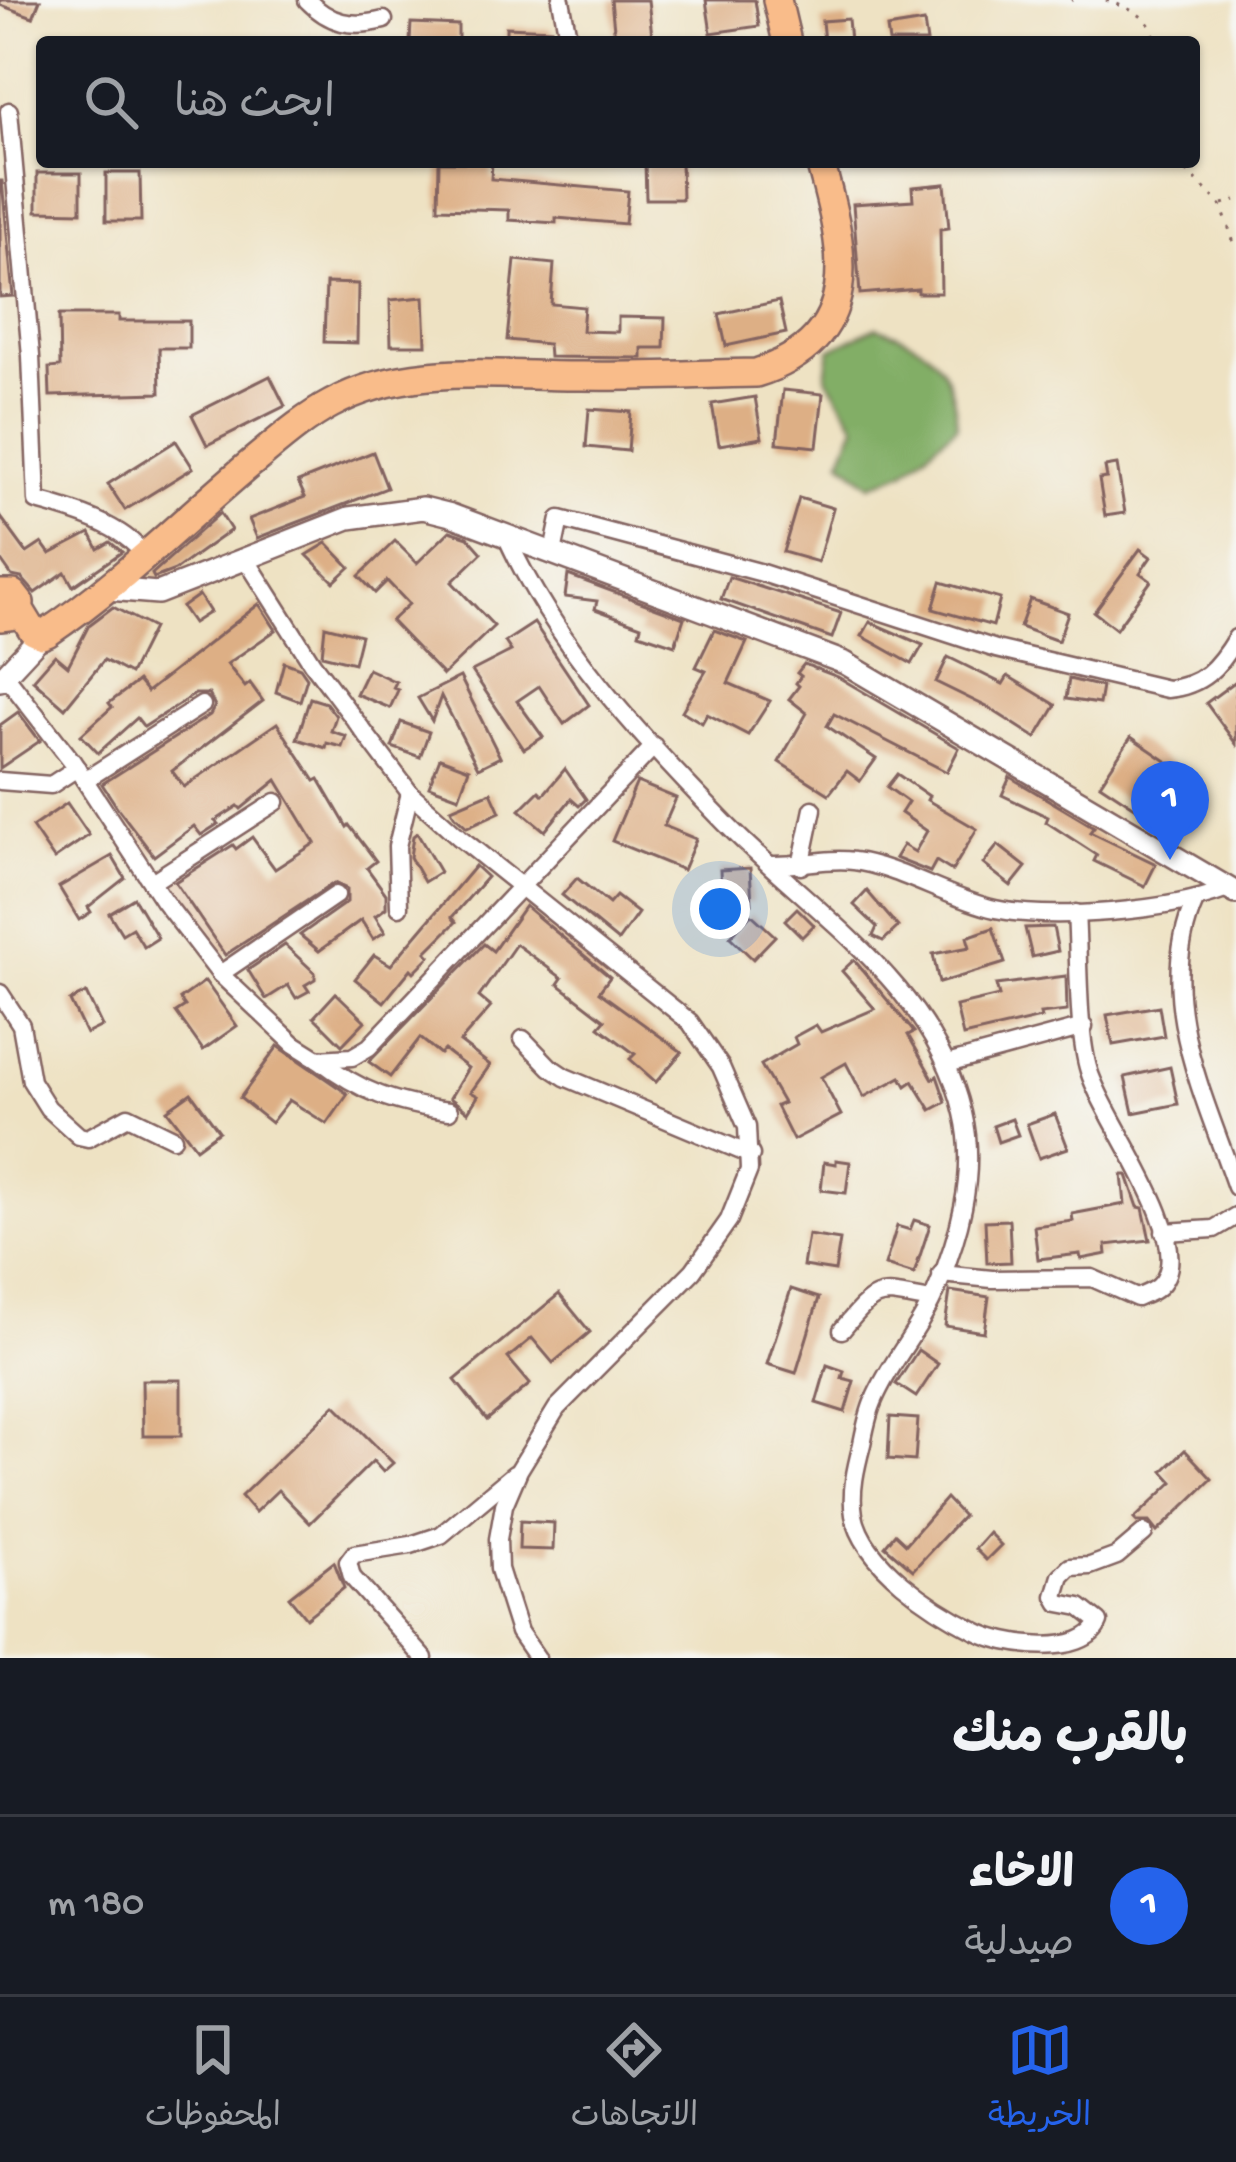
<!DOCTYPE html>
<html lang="ar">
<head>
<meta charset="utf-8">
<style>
  :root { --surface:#171b24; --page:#242831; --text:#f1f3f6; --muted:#9ea1a6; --line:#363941; --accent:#2563eb }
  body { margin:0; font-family:"Gochi Hand","Playpen Sans Arabic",sans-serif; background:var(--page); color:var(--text); direction:rtl }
  .you { position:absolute; left:720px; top:909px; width:42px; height:42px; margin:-30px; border:9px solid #fff; border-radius:50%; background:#1a73e8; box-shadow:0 0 0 18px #1a73e833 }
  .badge { display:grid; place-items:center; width:78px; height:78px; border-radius:50%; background:var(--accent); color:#fff; font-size:39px; font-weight:700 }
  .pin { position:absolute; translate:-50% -99px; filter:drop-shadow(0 3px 6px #0008) }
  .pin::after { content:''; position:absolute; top:63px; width:42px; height:36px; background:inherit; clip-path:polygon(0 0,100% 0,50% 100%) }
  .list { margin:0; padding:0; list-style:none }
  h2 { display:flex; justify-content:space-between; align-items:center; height:156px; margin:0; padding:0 48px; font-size:51px }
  h2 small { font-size:39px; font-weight:400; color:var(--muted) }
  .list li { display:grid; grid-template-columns:78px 1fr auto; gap:36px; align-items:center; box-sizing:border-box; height:180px; padding:0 48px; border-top:3px solid var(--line) }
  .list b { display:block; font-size:45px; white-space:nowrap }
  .list p { margin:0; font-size:39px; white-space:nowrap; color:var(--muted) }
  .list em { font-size:39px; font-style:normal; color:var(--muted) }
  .icon { flex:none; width:66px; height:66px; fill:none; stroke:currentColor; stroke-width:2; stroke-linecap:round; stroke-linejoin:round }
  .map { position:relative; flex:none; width:1236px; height:1658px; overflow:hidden; direction:ltr }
  .search { position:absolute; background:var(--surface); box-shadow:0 3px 9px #0004; left:36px; right:36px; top:36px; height:132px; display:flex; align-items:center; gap:30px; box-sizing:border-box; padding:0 42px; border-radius:12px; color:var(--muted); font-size:45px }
  .sheet { height:336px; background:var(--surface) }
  nav { display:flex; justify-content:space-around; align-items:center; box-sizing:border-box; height:168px; border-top:3px solid var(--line); background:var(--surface); font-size:33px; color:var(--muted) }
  nav a { display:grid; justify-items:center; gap:6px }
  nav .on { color:var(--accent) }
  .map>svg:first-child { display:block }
  .forest { fill:#82ae66; stroke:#666648; stroke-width:3 }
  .building { fill:#ddaf85 }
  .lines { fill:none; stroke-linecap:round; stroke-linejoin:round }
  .minor-casing { stroke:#836360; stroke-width:21 }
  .tertiary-casing { stroke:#836360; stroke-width:26 }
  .primary-casing { stroke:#836360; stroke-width:32 }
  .path { stroke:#836360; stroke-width:3; stroke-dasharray:3 9; stroke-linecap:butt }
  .minor { stroke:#fff; stroke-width:16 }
  .tertiary { stroke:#fff; stroke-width:21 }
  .primary { stroke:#f9bc8a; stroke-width:27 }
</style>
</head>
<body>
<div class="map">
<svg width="1236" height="1658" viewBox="0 0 1236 1658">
  <rect width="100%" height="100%" fill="#f6f6f2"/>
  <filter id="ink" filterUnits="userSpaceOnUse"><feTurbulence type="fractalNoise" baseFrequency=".00833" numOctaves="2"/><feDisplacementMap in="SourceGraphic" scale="24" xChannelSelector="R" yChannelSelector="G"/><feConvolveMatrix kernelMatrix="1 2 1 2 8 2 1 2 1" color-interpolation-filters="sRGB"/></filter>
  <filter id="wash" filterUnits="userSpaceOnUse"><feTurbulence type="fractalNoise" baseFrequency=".004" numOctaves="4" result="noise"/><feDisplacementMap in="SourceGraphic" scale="48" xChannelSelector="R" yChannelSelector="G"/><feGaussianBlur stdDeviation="2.7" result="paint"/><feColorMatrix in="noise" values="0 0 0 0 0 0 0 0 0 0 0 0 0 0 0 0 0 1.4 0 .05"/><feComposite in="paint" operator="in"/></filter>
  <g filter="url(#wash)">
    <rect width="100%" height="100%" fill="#eee2c3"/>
    <path class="forest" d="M876,327C932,345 953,365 957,425L905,471L871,485L841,460L856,425L826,376L830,350Z"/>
    <g id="blocks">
      <g class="building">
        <polygon points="0,0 40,0 33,17 0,5"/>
        <polygon points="611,0 648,0 652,36 615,39"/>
        <polygon points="706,0 755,0 759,26 711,33"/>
        <polygon points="848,19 850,42 824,42 822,21"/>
        <polygon points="924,22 927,42 889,42 887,28"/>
        <polygon points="411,23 458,25 458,42 410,42"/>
        <polygon points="506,27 551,29 551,42 506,42"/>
        <polygon points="439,162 492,162 491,179 628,191 625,224 556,218 556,223 509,220 509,210 438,208"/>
        <polygon points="645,162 681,162 682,199 646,199"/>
        <polygon points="37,173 81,173 81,212 37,211"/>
        <polygon points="106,173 140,173 141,221 106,221"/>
        <polygon points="0,181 2,181 13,296 0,297"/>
        <polygon points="945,184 949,228 940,229 941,293 918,293 918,289 860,294 853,204 913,200 912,187"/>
        <polygon points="515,260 554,264 551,304 584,307 582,331 618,332 618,317 665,318 664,348 642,348 642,358 549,357 548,344 507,340"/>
        <polygon points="326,283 358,284 357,343 324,342"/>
        <polygon points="424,297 426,345 391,345 390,300"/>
        <polygon points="779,301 786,333 726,346 719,314"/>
        <polygon points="59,315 119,315 119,321 189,321 189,348 159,348 160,393 50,396 49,368 60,367"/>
        <polygon points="270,376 285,406 207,445 192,415"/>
        <polygon points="783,390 823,394 817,447 777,443"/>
        <polygon points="755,397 762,438 719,445 712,404"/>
        <polygon points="589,409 631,412 628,451 586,447"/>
        <polygon points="176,441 193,468 125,510 108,484"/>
        <polygon points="373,452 387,488 257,538 249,519 305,497 298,482"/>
        <polygon points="1117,465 1125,513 1105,516 1099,479 1107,478 1105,467"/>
        <polygon points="799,498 833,508 818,562 783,552"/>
        <polygon points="220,513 231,530 175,570 154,578 152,574"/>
        <polygon points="0,516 27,553 42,543 50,554 90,533 98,549 110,542 122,552 73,586 65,572 35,593 22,578 12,576 0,559"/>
        <polygon points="450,531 468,537 482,553 452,582 494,626 443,675 391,621 409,604 387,581 375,593 359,576 395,541 417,563"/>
        <polygon points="327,543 350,567 334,582 307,555"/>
        <polygon points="1140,549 1151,557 1140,573 1151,581 1116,629 1094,612"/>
        <polygon points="568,575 684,618 675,645 639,633 641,626 595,609 597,601 565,597"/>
        <polygon points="729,577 841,613 832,638 721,599"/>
        <polygon points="941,582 1000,599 993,626 933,609"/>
        <polygon points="199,595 210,612 193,623 182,607"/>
        <polygon points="1030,599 1068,613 1058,641 1020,627"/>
        <polygon points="259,604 276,630 227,664 245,687 250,683 263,701 172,771 184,787 277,723 315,781 319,779 347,827 349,825 376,861 367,868 386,894 386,908 375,916 385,932 373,939 361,920 319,951 300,935 347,902 347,889 334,883 225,955 175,882 233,845 236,849 252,837 275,869 315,843 277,780 241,809 238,806 215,821 218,824 201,835 194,826 154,856 119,810 102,784 210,715 215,706 209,694 195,694 144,727 137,718 98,753 81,735 112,707 109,703 138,681 147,692"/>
        <polygon points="113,607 153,628 130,674 104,660 65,708 33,680 55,655 68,666 89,625"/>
        <polygon points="870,622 923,645 912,664 862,636"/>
        <polygon points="534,623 589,705 564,724 539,686 517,701 543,737 524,749 472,671 511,651 505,642"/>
        <polygon points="325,626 361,635 354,663 322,655"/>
        <polygon points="714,630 747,642 728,683 770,701 748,735 707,714 702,723 682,711 706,671 696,667"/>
        <polygon points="948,657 1003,684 1008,676 1056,705 1036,738 989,708 936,682"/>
        <polygon points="284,662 300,668 307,678 300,701 276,692"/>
        <polygon points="804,664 838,677 959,748 947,772 834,714 827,726 876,759 860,781 847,771 829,794 779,762 807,713 789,699 799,686 796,683 801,676 797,673"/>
        <polygon points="368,669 396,682 393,688 398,690 390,708 356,694"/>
        <polygon points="460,677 500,757 478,768 441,696 432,721 418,698"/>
        <polygon points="1069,679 1102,687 1099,704 1066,699"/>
        <polygon points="1236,681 1236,744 1206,703"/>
        <polygon points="310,698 326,703 336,716 331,731 346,736 342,747 327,743 326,748 297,739"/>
        <polygon points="18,712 40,741 0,768 0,725"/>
        <polygon points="401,722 429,732 420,757 392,747"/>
        <polygon points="1131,737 1172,765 1141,811 1100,784"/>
        <polygon points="440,758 469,769 459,797 429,786"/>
        <polygon points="565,769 586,799 579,806 571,799 545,831 520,810 539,791 543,795"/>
        <polygon points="897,774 929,796 927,800 977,829 952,871 936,861 930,872 895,858 903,845 915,852 927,831 901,813 908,802 887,787"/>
        <polygon points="1010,777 1094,827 1090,832 1156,864 1145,886 1094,861 1097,855 1046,822 1048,817 1002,795"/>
        <polygon points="637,782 676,798 664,826 696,839 683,870 612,841"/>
        <polygon points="491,792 500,812 467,827 454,815 451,809"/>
        <polygon points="67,803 89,835 54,859 32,827"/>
        <polygon points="417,833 440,872 424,882 410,857 413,836"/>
        <polygon points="998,845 1026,867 1011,886 983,864"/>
        <polygon points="112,856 125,878 88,907 91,912 79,920 59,887"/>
        <polygon points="475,866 487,877 452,917 456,922 426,952 430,956 414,972 411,969 384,1002 355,979 374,955 391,965"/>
        <polygon points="750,868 752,903 722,904 720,870"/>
        <polygon points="577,878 609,904 616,896 638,913 618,941 562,895"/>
        <polygon points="867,891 898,927 883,941 873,936 877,927 854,905"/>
        <polygon points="134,898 158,938 144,947 132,928 122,934 109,913"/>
        <polygon points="525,906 610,977 599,992 682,1052 656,1082 630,1059 635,1054 599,1027 605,1020 558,984 562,978 516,944 479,997 491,1007 460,1042 490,1065 471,1092 478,1096 468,1112 450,1098 468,1068 444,1050 440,1054 420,1038 390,1077 369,1062 484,944 493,951"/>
        <polygon points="797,908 814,925 802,937 785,920"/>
        <polygon points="751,914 775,936 753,959 730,937"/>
        <polygon points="1053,927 1058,951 1032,957 1025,928"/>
        <polygon points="993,928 1005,963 939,983 933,954 970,947 967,937"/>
        <polygon points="285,945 315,973 315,979 305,985 309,991 296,998 288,985 266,999 248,970"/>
        <polygon points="854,960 914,1032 908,1035 933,1079 937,1076 946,1102 931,1110 913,1081 906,1086 901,1077 864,1097 846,1063 821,1077 841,1115 793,1140 776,1106 783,1103 761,1065 797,1044 794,1037 816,1025 821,1032 875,1009 842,971"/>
        <polygon points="1066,976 1067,1011 1040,1014 1041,1018 963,1036 956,1006 999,996 996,985"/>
        <polygon points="205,981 237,1026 203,1050 176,1012 185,1006 180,999"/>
        <polygon points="86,993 102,1026 86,1034 70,1001"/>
        <polygon points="336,993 365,1021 342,1045 314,1017"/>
        <polygon points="1159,1006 1164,1036 1113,1045 1107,1015"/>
        <polygon points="278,1046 348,1094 327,1124 289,1100 271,1123 240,1098"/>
        <polygon points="1170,1067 1178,1104 1133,1113 1125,1077"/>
        <polygon points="191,1093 219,1131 196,1148 167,1110"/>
        <polygon points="1055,1114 1068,1148 1039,1158 1027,1124"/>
        <polygon points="1012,1119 1018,1135 998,1142 993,1126"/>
        <polygon points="836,1160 850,1162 846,1193 821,1190 824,1162 836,1164"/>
        <polygon points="1122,1175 1127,1175 1138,1207 1143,1208 1150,1240 1106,1245 1107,1254 1081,1259 1080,1254 1038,1259 1034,1226 1073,1221 1072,1214 1125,1204"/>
        <polygon points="914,1220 930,1225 914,1274 885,1265 897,1226 910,1230"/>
        <polygon points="1009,1220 1011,1262 987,1263 985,1221"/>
        <polygon points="808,1235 840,1240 835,1271 803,1266"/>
        <polygon points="791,1289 819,1298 796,1373 767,1364"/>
        <polygon points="950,1291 989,1297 984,1332 945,1326"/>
        <polygon points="559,1294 590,1332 553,1363 532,1338 508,1358 530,1384 487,1420 455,1380"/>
        <polygon points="918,1350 938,1364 916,1397 896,1384"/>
        <polygon points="827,1365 844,1371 842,1378 854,1381 845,1412 816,1403"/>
        <polygon points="142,1380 181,1380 181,1436 143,1436"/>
        <polygon points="335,1405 393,1463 383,1472 373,1461 310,1523 278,1490 255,1512 241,1496"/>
        <polygon points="890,1417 918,1419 915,1461 888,1459"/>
        <polygon points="1185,1450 1212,1479 1157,1532 1149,1522 1137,1522 1134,1519 1173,1482 1163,1471"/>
        <polygon points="946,1498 963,1516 913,1570 885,1546 895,1534 906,1544"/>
        <polygon points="520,1521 554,1523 553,1550 519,1549"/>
        <polygon points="989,1533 1001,1545 986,1560 975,1549"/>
        <polygon points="334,1562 344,1588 306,1618 289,1597"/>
      </g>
    </g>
  </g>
  <g filter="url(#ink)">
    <use href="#blocks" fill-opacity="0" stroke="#836360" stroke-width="3"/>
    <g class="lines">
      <defs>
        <g id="minor">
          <path d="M307,0C330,24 352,28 384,20"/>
          <polyline points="561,0 569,42"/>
          <path d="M9,111L31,356L37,501C71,510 123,525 144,555"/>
          <path d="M506,536C555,645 642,738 725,823C812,912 933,984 963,1113C978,1175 958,1241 933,1298C917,1333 889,1364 874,1400C868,1413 865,1429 862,1444C856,1467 850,1491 854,1515C863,1564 934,1610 976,1631C1004,1646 1085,1658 1099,1622L1080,1607L1059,1603L1055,1596L1061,1576L1070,1567L1090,1566L1117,1556L1144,1533"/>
          <path d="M553,552L560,519L759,572L996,649L1167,689C1202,686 1218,668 1236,638"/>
          <polyline points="246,559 312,663 410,793 459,837 690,1022 721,1067 747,1127 749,1170 729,1220 693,1271 557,1408 519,1470 504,1505 498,1539 499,1569 519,1632 537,1658"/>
          <polyline points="5,675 72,761 163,900 220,974 294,1044 318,1059 352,1057 369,1047 654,746"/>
          <polyline points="85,780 202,705"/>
          <polyline points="0,781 51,785 77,768"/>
          <path d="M771,865C799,866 828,857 854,861C896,866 950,899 995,909C1054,921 1169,911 1225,890"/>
          <polyline points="801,866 813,809"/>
          <polyline points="152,882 276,802"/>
          <path d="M1195,901C1153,995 1205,1097 1236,1187"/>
          <polyline points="399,907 397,846 410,793"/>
          <polyline points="220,974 336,895"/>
          <polyline points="0,993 21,1025 31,1081 48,1108 79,1136 88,1138 128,1116 173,1138"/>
          <polyline points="523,1039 550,1067 565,1077 751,1155"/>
          <path d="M318,1059C361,1092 395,1104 449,1111"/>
          <polyline points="947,1064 1084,1027"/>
          <polyline points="1164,1232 1214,1229 1236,1216"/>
          <path d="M941,1274L992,1279L1092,1278L1137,1298C1149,1293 1161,1289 1166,1276C1188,1229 1103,1118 1089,1071C1077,1033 1079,956 1076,913"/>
          <path d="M842,1330C879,1286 876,1291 931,1301"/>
          <polyline points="424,1658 352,1577 348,1562 354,1554 411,1545 441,1535 514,1474"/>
        </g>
        <g id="tertiary">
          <polyline points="108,589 158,593 349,518 423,508 451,515 845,663 1236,893"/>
          <polyline points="0,680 42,635"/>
        </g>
        <g id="primary">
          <polyline points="777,0 787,42"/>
          <polyline points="0,594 13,594 20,603 16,615 0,617"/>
          <path d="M19,608L33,631L42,635L47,633C120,584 183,520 250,464C276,443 301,420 331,404C407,362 499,376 582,376C640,377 698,374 756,373C866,338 845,251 820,162"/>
        </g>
      </defs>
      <use href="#minor" class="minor-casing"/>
      <use href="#tertiary" class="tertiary-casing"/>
      <use href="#primary" class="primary-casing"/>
      <g class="path">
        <polyline points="1071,0 1073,0"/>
        <path d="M1106,0C1130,9 1151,15 1156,42"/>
        <polyline points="1178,162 1221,205 1236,249"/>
        <polyline points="1223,204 1236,200"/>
      </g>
      <use href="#minor" class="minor"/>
      <use href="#tertiary" class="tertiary"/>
      <use href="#primary" class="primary"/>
    </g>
  </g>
</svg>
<div class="you"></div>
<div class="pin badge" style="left:1170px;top:860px">1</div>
<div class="search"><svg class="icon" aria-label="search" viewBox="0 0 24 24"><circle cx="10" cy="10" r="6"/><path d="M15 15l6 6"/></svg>ابحث هنا</div>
</div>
<section class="sheet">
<h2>بالقرب منك<small></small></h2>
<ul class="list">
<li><span class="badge">1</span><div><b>الاخاء</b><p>صيدلية</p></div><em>180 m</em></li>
</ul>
</section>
<nav>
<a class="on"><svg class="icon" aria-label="map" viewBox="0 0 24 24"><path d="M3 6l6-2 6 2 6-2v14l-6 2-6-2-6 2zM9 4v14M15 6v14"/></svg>الخريطة</a>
<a><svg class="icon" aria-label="directions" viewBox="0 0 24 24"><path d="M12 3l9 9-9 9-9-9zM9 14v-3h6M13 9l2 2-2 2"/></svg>الاتجاهات</a>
<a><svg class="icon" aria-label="saved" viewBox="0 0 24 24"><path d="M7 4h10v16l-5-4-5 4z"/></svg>المحفوظات</a>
</nav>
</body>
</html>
